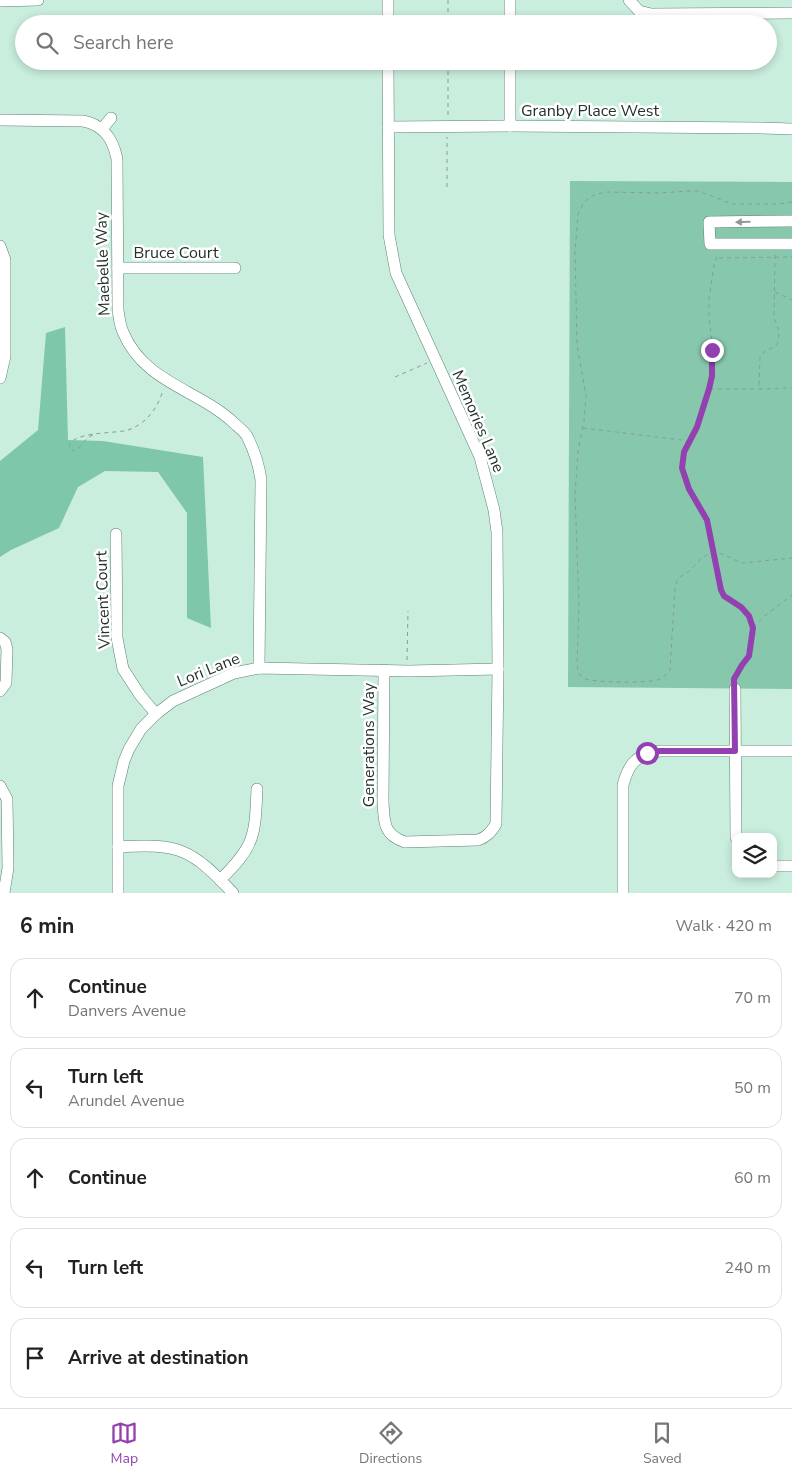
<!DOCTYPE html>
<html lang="en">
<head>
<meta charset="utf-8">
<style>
  :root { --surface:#fff; --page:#f2f2f2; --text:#222; --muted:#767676; --line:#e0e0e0; --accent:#9341b0 }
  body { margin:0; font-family:"Nunito Sans",sans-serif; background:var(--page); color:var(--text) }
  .controls { position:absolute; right:15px; bottom:15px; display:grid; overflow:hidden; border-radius:10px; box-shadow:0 2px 8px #0003 }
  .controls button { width:45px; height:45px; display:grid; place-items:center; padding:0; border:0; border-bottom:1px solid var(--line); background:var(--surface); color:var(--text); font:25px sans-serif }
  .stop { position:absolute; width:15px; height:15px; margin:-11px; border:4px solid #9341b0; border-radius:50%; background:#fff }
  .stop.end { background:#9341b0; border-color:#fff; box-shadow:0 1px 5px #0008 }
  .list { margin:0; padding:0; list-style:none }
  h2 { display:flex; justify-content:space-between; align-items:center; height:65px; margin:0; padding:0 20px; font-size:21px }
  h2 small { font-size:16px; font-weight:400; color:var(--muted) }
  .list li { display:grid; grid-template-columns:32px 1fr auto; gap:15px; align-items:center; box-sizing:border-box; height:80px; margin:0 10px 10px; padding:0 10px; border:1px solid var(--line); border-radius:15px }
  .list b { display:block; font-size:19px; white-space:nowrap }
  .list p { margin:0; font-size:16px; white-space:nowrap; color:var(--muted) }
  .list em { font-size:16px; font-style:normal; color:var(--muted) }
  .icon { flex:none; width:28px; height:28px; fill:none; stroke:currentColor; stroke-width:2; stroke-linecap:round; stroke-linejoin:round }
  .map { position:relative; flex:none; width:792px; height:893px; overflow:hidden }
  .search { position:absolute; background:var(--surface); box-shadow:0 2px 8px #0003; left:15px; right:15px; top:15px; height:55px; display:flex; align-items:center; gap:12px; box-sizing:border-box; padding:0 18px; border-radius:28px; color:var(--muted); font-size:19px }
  .sheet { height:515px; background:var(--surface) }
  nav { display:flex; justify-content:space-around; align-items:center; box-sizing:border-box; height:70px; border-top:1px solid var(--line); background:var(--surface); font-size:14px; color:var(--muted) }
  nav a { display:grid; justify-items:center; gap:2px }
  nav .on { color:var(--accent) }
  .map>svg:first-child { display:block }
  .green { fill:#87c8ad }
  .forest { fill:#7fc7aa }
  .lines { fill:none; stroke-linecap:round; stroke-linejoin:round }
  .minor-casing { stroke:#5e8071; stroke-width:12 }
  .path { stroke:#849f93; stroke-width:1; stroke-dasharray:4 4; stroke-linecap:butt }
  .minor { stroke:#fff; stroke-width:11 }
  .oneway { fill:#919895 }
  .route { stroke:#9341b0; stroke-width:6 }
  .labels { text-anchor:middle; stroke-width:5; stroke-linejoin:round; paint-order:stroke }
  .street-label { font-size:16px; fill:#23312b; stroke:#fff }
</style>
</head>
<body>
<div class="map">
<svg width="792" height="893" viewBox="0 0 792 893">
  <rect width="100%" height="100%" fill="#c9eedd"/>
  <polygon class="green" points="570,181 792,182 792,689 568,687"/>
  <polygon class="forest" points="65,327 68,440 103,441 203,457 211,628 187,618 187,513 158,472 105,471 78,487 59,528 11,550 0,557 0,461 38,430 46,333"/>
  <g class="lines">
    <defs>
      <g id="minor">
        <polyline points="510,0 510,24"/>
        <polyline points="629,0 639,11 651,14 792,13"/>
        <polyline points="0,1 38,0"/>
        <polyline points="388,24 388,0"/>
        <polyline points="510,61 510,126"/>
        <path d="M0,120L83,121C104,125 113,139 117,159L118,310C119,317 120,326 123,332C144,383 198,389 234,423C238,427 244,431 247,436C254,450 259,465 261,480L259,668"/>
        <polyline points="388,127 510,126 762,128 792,129"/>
        <polyline points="102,129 111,118"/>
        <polyline points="792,221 709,222 710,244 792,244"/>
        <polyline points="0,246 5,260 5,356 0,378"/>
        <polyline points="118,268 235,268"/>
        <polyline points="116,534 117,638 123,669 140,695 156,714"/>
        <polyline points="0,638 5,642 7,649 6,683 0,691"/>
        <path d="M384,670L383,801C384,821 383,835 405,842L478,840C487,837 491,832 496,824L498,669L497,532L494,510L480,457L396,273L389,235L388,61"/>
        <polyline points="735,689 736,838"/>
        <polyline points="0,786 7,799 8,868 4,893"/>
        <path d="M118,847C180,843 191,849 233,893"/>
        <polyline points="773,866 792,866"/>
        <path d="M220,880C255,846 255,836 257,789"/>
        <polyline points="118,893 118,786 124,761 129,749 141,729 156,714 173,701 234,673 259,668 409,671 498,669"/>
        <path d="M623,893V785C629,762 637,755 660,751H792"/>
      </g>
    </defs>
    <use href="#minor" class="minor-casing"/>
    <g class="path">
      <polyline points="448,0 448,24"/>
      <polyline points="448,115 448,61"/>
      <polyline points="447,187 447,137"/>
      <path d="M792,202L779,204H732L698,191H690L659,193L606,192L594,195L584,202L578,214L575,253L577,345L586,396L584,421L578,451L575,495L579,604L577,665C578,670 579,675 583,678C591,683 647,683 657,680C662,679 666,675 670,671L675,586C676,584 677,581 678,579C681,576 685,574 688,572C697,565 704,551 717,553C727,554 734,561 743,563L792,558"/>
      <path d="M775,255L774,319C779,327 781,337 776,346L764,352L760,357L759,389L792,388"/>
      <polyline points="719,258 792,257"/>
      <polyline points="775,292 792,300"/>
      <polyline points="395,377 427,363"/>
      <polyline points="710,389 759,389"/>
      <polyline points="583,428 690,441 684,452 682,467 689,489 707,520 721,590 724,596 741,607 749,616 753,627 749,656 742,665 735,679"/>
      <path d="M93,435C83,439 81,449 74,451L69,448C69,431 115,434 128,430C146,424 158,408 163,390"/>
      <polyline points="691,440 697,427 712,376 713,350 709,317 709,299 714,265 718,254"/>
      <polyline points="753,627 767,614 792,595"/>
      <polyline points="407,660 408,611"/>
    </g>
    <use href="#minor" class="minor"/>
  </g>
  <defs><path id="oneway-solid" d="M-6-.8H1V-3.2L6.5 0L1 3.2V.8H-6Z" transform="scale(1.25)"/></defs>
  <use class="oneway" href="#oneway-solid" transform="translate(743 222) rotate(179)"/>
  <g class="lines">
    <polyline class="route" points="647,753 660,751 735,751 734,679 742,665 749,656 753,628 749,616 741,607 724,596 721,590 707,520 689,489 682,468 684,452 697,427 709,389 712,376 712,350"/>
  </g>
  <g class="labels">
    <g class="street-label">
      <text x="590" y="116">Granby Place West</text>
      <text x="176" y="258">Bruce Court</text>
      <text transform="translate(102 264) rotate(-92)" y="6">Maebelle Way</text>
      <text transform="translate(479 421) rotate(67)" y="6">Memories Lane</text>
      <text transform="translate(102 600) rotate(-92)" y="6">Vincent Court</text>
      <text transform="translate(208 669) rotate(-22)" y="6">Lori Lane</text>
      <text transform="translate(368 745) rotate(-90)" y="6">Generations Way</text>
    </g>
  </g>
</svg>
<div class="controls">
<button><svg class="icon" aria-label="layers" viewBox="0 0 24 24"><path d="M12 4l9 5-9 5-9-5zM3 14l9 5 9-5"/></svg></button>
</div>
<div class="stop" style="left:647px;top:753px"></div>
<div class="stop end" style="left:712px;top:350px"></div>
<div class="search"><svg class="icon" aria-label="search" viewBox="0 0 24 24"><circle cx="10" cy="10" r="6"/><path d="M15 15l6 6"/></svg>Search here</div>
</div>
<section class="sheet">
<h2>6 min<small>Walk · 420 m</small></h2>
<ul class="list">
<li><svg class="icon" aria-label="ahead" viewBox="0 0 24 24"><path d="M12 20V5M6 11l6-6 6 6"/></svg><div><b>Continue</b><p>Danvers Avenue</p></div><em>70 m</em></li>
<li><svg class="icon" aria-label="left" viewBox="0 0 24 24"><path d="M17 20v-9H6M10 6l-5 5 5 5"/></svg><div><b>Turn left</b><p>Arundel Avenue</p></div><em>50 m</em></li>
<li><svg class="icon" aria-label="ahead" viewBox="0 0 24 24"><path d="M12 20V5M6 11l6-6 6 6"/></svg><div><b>Continue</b></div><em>60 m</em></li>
<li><svg class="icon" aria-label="left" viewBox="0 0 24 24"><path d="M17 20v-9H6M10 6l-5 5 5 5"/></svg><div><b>Turn left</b></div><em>240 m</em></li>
<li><svg class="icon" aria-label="arrive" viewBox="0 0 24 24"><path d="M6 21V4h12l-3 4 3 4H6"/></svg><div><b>Arrive at destination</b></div></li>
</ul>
</section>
<nav>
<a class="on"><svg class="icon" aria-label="map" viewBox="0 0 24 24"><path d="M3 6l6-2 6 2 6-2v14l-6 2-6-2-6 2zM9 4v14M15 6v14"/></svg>Map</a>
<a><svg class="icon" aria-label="directions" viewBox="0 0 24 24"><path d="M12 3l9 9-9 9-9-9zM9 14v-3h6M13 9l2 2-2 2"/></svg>Directions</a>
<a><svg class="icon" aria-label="saved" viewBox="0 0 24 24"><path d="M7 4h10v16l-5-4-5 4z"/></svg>Saved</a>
</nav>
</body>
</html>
